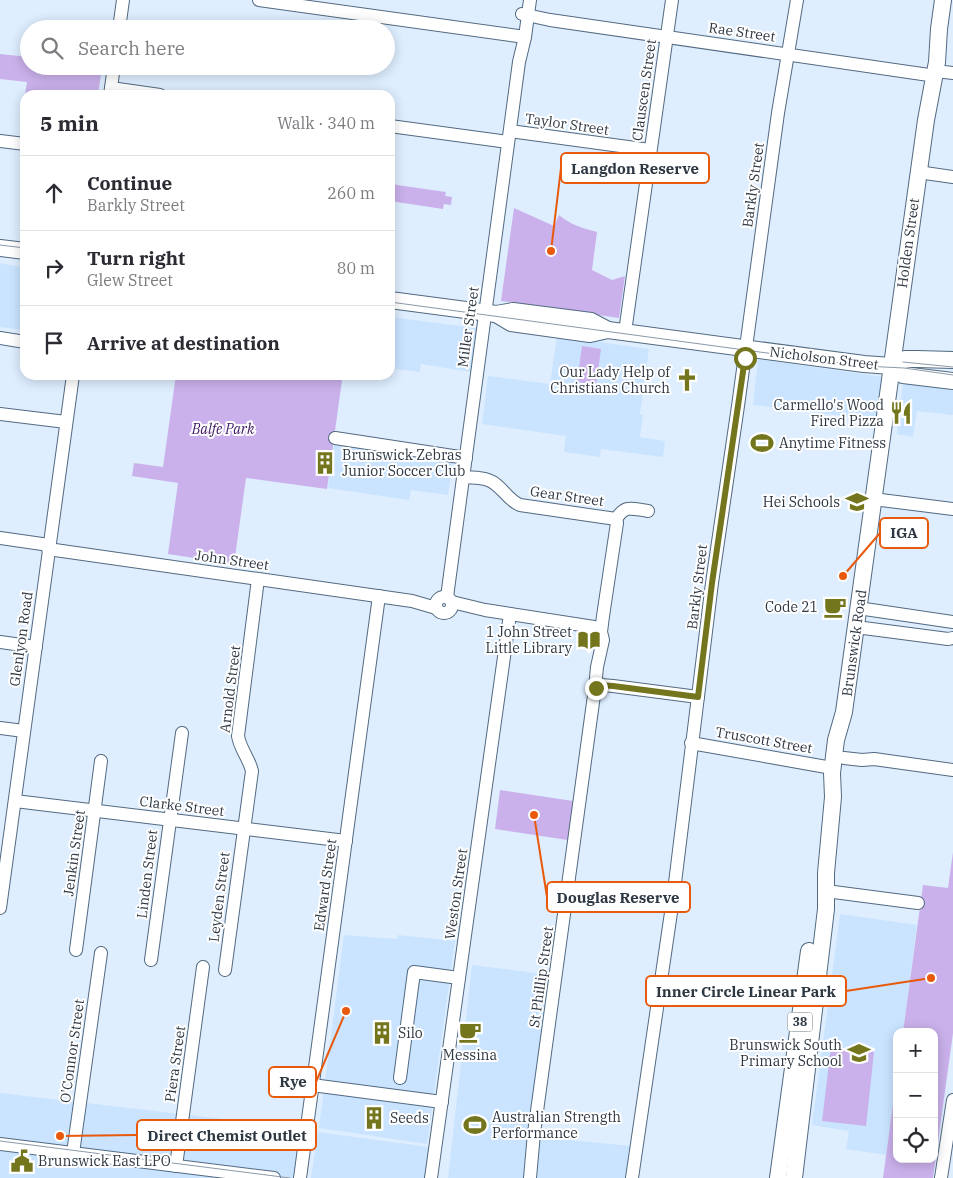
<!DOCTYPE html>
<html lang="en">
<head>
<meta charset="utf-8">
<style>
  :root { --surface:#fff; --page:#f7f7f7; --text:#2b2b33; --muted:#7c7c81; --line:#e1e1e2 }
  body { margin:0; font-family:"IBM Plex Serif",serif; background:var(--page); color:var(--text) }
  .controls { position:absolute; right:15px; bottom:15px; display:grid; overflow:hidden; border-radius:10px; box-shadow:0 2px 12px #0003 }
  .controls button { width:45px; height:45px; display:grid; place-items:center; padding:0; border:0; border-bottom:1px solid var(--line); background:var(--surface); color:var(--text); font:25px sans-serif }
  .stop { position:absolute; width:15px; height:15px; margin:-11px; border:4px solid #74761e; border-radius:50%; background:#fff }
  .stop.end { background:#74761e; border-color:#fff; box-shadow:0 1px 5px #0008 }
  .list { margin:0; padding:0; list-style:none }
  h2 { display:flex; justify-content:space-between; align-items:center; height:65px; margin:0; padding:0 20px; font-size:21px }
  h2 small { font-size:16px; font-weight:400; color:var(--muted) }
  .list li { display:grid; grid-template-columns:32px 1fr auto; gap:15px; align-items:center; box-sizing:border-box; height:75px; padding:0 20px; border-top:1px solid var(--line) }
  .list b { display:block; font-size:19px; white-space:nowrap }
  .list p { margin:0; font-size:16px; white-space:nowrap; color:var(--muted) }
  .list em { font-size:16px; font-style:normal; color:var(--muted) }
  .icon { flex:none; width:28px; height:28px; fill:none; stroke:currentColor; stroke-width:2; stroke-linecap:round; stroke-linejoin:round }
  .map { position:relative; flex:none; width:953px; height:1178px; overflow:hidden }
  .search { position:absolute; background:var(--surface); box-shadow:0 2px 12px #0003; left:20px; top:20px; width:375px; height:55px; display:flex; align-items:center; gap:12px; box-sizing:border-box; padding:0 18px; border-radius:28px; color:var(--muted); font-size:19px }
  .panel { position:absolute; background:var(--surface); box-shadow:0 2px 12px #0003; left:20px; top:90px; width:375px; height:290px; border-radius:15px }
  .map>svg:first-child { display:block }
  .built { fill:#cae4ff }
  .green { fill:#cab1eb }
  .lines { fill:none; stroke-linecap:round; stroke-linejoin:round }
  .minor-casing { stroke:#526a81; stroke-width:14 }
  .major-casing { stroke:#526a81; stroke-width:18 }
  .minor { stroke:#fff; stroke-width:12 }
  .major { stroke:#fff; stroke-width:16 }
  .tram { stroke:#8c99a7; stroke-width:1 }
  .route { stroke:#74761e; stroke-width:6 }
  .labels { text-anchor:middle; stroke-width:4; stroke-linejoin:round; paint-order:stroke }
  .shield { fill:#fff; stroke:#6d747b; stroke-width:1 }
  .shield-label { font-size:12px; font-weight:bold; fill:#2e3843 }
  .street-label { font-size:14px; fill:#2e3843; stroke:#fff }
  .poi-label { font-size:14px; fill:#2e3843; stroke:#fff; text-anchor:end }
  .park-label { font-size:14px; font-style:italic; fill:#3e1661; stroke:#fff }
  .leader { fill:none; stroke:#e8590c; stroke-width:2 }
  .callout-dot { fill:#e8590c; stroke:#fff; stroke-width:2 }
  .callout { fill:#fff; stroke:#e8590c; stroke-width:2 }
  .callout-label { font-size:15px; text-anchor:middle; font-weight:bold; fill:#2e3843 }
</style>
</head>
<body>
<div class="map">
<svg width="953" height="1178" viewBox="0 0 953 1178">
  <rect width="100%" height="100%" fill="#deeeff"/>
  <g class="built">
    <polygon points="0,263 25,268 25,330 0,327"/>
    <polygon points="390,317 477,328 471,372 421,364 420,372 390,368"/>
    <polygon points="557,336 649,349 640,414 643,415 640,437 665,441 663,457 601,449 600,457 564,452 566,436 482,424 488,376 550,384"/>
    <polygon points="758,359 883,377 877,420 753,405"/>
    <polygon points="903,383 953,390 953,415 917,411 913,437 897,434"/>
    <polygon points="334,442 453,459 448,495 411,490 409,500 328,488"/>
    <polygon points="840,914 917,925 903,1032 897,1032 897,1075 886,1155 846,1149 849,1131 812,1125"/>
    <polygon points="344,935 397,939 398,935 455,941 427,1144 319,1128"/>
    <polygon points="472,965 551,975 528,1136 631,1146 625,1178 448,1178"/>
    <polygon points="0,1093 300,1128 294,1178 0,1178"/>
    <polygon points="318,1132 429,1147 425,1178 311,1178"/>
  </g>
  <g class="green">
    <polygon points="0,54 29,57 29,66 102,67 98,95 25,95 27,82 0,79"/>
    <polygon points="390,184 446,192 445,196 452,197 451,205 444,204 443,209 390,201"/>
    <path d="M514,208L554,226L559,215C571,225 582,228 597,232L592,270L612,280L625,276L619,318L501,301Z"/>
    <polygon points="582,346 601,349 596,385 577,382"/>
    <polygon points="176,375 307,375 342,380 327,489 246,478 234,564 168,554 178,483 132,476 134,463 163,467"/>
    <polygon points="500,790 573,801 568,840 495,829"/>
    <polygon points="953,852 953,1033 933,1178 883,1178 897,1075 897,1159 934,1159 934,1032 903,1032 923,885 948,888"/>
    <polygon points="831,1047 874,1052 866,1126 822,1121"/>
  </g>
  <g class="lines">
    <defs>
      <g id="minor">
        <polyline points="259,0 525,37"/>
        <polyline points="522,14 550,20 929,75"/>
        <polyline points="119,29 123,0"/>
        <polyline points="936,71 953,73"/>
        <polyline points="111,88 160,95"/>
        <polyline points="110,95 114,66"/>
        <polyline points="390,126 508,142"/>
        <polyline points="510,131 650,150"/>
        <polyline points="0,141 25,144"/>
        <polyline points="918,172 953,177"/>
        <polyline points="625,332 672,0"/>
        <polyline points="0,338 25,342"/>
        <polyline points="0,414 66,422"/>
        <polyline points="335,438 466,458"/>
        <path d="M463,477C471,478 480,477 488,480C501,484 507,500 520,505L616,519"/>
        <polyline points="873,499 953,509"/>
        <path d="M616,519C626,504 632,509 648,511"/>
        <polyline points="0,538 49,545"/>
        <polyline points="48,549 412,601 436,608"/>
        <circle cx="444" cy="605" r="8"/>
        <polyline points="447,597 519,62 525,37 530,0"/>
        <polyline points="452,602 485,610 594,627 601,632"/>
        <polyline points="858,608 953,622"/>
        <polyline points="856,627 948,639 953,638"/>
        <polyline points="0,642 36,647"/>
        <polyline points="595,688 601,685 613,686 698,697"/>
        <polyline points="0,728 24,731"/>
        <polyline points="691,743 832,768"/>
        <polyline points="844,758 862,760 874,759 953,770"/>
        <polyline points="15,801 346,841"/>
        <polyline points="826,891 918,903"/>
        <polyline points="0,908 73,375"/>
        <polyline points="76,950 101,761"/>
        <polyline points="151,960 182,733"/>
        <path d="M225,970L252,771C249,758 240,749 238,736L258,579"/>
        <polyline points="400,1078 414,972 459,978"/>
        <polyline points="312,1085 442,1102"/>
        <polyline points="0,1144 274,1178"/>
        <polyline points="73,1153 101,953"/>
        <polyline points="176,1166 203,967"/>
        <polyline points="300,1178 379,596"/>
        <polyline points="431,1178 510,614"/>
        <polyline points="530,1178 534,1133 595,688 597,667 603,640 601,632 603,616 617,523 616,519"/>
        <polyline points="632,1178 673,899 712,583 738,406 778,113 797,0"/>
        <polyline points="941,1178 953,1100"/>
      </g>
      <g id="major">
        <polyline points="0,248 25,251"/>
        <polyline points="390,300 496,314 513,311 591,321 608,330"/>
        <polyline points="496,314 511,323 590,334 608,330 864,364 891,366 905,359 917,359 953,360"/>
        <polyline points="891,366 903,375 953,381"/>
        <polyline points="778,1178 809,951"/>
        <polyline points="794,1178 826,909 826,873 833,797 832,773 836,740 844,712 926,120 937,62 939,29 943,0"/>
      </g>
    </defs>
    <use href="#minor" class="minor-casing"/>
    <use href="#major" class="major-casing"/>
    <use href="#minor" class="minor"/>
    <use href="#major" class="major"/>
    <g class="tram">
      <polyline points="0,245 25,248"/>
      <polyline points="390,302 863,366 904,368 953,375"/>
      <polyline points="903,362 953,367"/>
      <polyline points="0,1141 290,1178"/>
    </g>
  </g>
  <g class="lines">
    <polyline class="route" points="596,688 600,685 613,686 698,697 712,583 745,358"/>
  </g>
  <defs>
    <symbol id="church-bare" viewBox="-9 -9 18 18"><path d="M-1.2-6h2.4v3.5h3.3v2.4h-3.3V6h-2.4V-.1h-3.3v-2.4h3.3Z" fill="#74761e" stroke="#fff" stroke-width="2.5" paint-order="stroke"/></symbol>
    <symbol id="restaurant-bare" viewBox="-9 -9 18 18"><path d="M-5-6h1v4h1v-4h1v4h1v-4h1v5L-1.5 .5V6h-2V.5L-5-1ZM5-6V6H3V1.5H1.5Q1.5-4 5-6Z" fill="#74761e" stroke="#fff" stroke-width="2.5" paint-order="stroke"/></symbol>
    <symbol id="stadium-bare" viewBox="-9 -9 18 18"><path d="M0-5a6.5 5 0 1 0 0 10a6.5 5 0 1 0 0-10ZM-3.5-1.8h7v3.6h-7Z" fill="#74761e" stroke="#fff" stroke-width="2.5" paint-order="stroke"/></symbol>
    <symbol id="building-bare" viewBox="-9 -9 18 18"><path d="M-4-6H4V6H1V3H-1V6H-4ZM-2.5-4.3h1.7v1.8h-1.7ZM.8-4.3h1.7v1.8H.8ZM-2.5-1h1.7V.8h-1.7ZM.8-1h1.7V.8H.8Z" fill="#74761e" stroke="#fff" stroke-width="2.5" paint-order="stroke"/></symbol>
    <symbol id="school-bare" viewBox="-9 -9 18 18"><path d="M0-5L7-2L0 1L-7-2ZM-4 1L0 2.5L4 1V4Q0 6-4 4Z" fill="#74761e" stroke="#fff" stroke-width="2.5" paint-order="stroke"/></symbol>
    <symbol id="cafe-bare" viewBox="-9 -9 18 18"><path d="M-5.5-4.5H6V0H3Q3 3.5 0 3.5H-2.5Q-5.5 3.5-5.5 0ZM3-3.2v2h1.7v-2ZM-6 4.5H4V6H-6Z" fill="#74761e" stroke="#fff" stroke-width="2.5" paint-order="stroke"/></symbol>
    <symbol id="library-bare" viewBox="-9 -9 18 18"><path d="M-6-4Q-3-5.5-.7-3.5V5Q-3 3-6 4ZM6-4Q3-5.5 .7-3.5V5Q3 3 6 4Z" fill="#74761e" stroke="#fff" stroke-width="2.5" paint-order="stroke"/></symbol>
    <symbol id="civic-bare" viewBox="-9 -9 18 18"><path d="M-.6-6.5H3V-4.5H.6V-3L4-1V1h2V6H-6V1h2V-1L-.6-3ZM-1.2 2.5V6h2.4V2.5Z" fill="#74761e" stroke="#fff" stroke-width="2.5" paint-order="stroke"/></symbol>
  </defs>
  <g fill-rule="evenodd">
    <use href="#church-bare" x="671" y="364" width="32" height="32"/>
    <use href="#restaurant-bare" x="885" y="397" width="32" height="32"/>
    <use href="#stadium-bare" x="746" y="427" width="32" height="32"/>
    <use href="#building-bare" x="309" y="447" width="32" height="32"/>
    <use href="#school-bare" x="841" y="486" width="32" height="32"/>
    <use href="#cafe-bare" x="819" y="591" width="32" height="32"/>
    <use href="#library-bare" x="573" y="624" width="32" height="32"/>
    <use href="#cafe-bare" x="454" y="1016" width="32" height="32"/>
    <use href="#building-bare" x="366" y="1017" width="32" height="32"/>
    <use href="#school-bare" x="843" y="1037" width="32" height="32"/>
    <use href="#building-bare" x="358" y="1102" width="32" height="32"/>
    <use href="#stadium-bare" x="459" y="1109" width="32" height="32"/>
    <use href="#civic-bare" x="6" y="1145" width="32" height="32"/>
  </g>
  <g class="labels">
    <rect class="shield" x="787.5" y="1012.5" width="25" height="19" rx="4"/>
    <g class="shield-label">
      <text x="800" y="1026">38</text>
    </g>
    <g class="street-label">
      <text transform="translate(742 32) rotate(8)" y="5">Rae Street</text>
      <text transform="translate(644 90) rotate(-82)" y="5">Clauscen Street</text>
      <text transform="translate(567 124) rotate(8)" y="5">Taylor Street</text>
      <text transform="translate(753 185) rotate(-82)" y="5">Barkly Street</text>
      <text transform="translate(908 243) rotate(-82)" y="5">Holden Street</text>
      <text transform="translate(468 327) rotate(-82)" y="5">Miller Street</text>
      <text transform="translate(824 358) rotate(7)" y="5">Nicholson Street</text>
      <text transform="translate(567 496) rotate(8)" y="5">Gear Street</text>
      <text transform="translate(232 560) rotate(8)" y="5">John Street</text>
      <text transform="translate(697 587) rotate(-83)" y="5">Barkly Street</text>
      <text transform="translate(21 639) rotate(-82)" y="5">Glenlyon Road</text>
      <text transform="translate(854 643) rotate(-82)" y="5">Brunswick Road</text>
      <text transform="translate(230 689) rotate(-83)" y="5">Arnold Street</text>
      <text transform="translate(764 740) rotate(10)" y="5">Truscott Street</text>
      <text transform="translate(182 806) rotate(7)" y="5">Clarke Street</text>
      <text transform="translate(74 853) rotate(-82)" y="5">Jenkin Street</text>
      <text transform="translate(147 874) rotate(-83)" y="5">Linden Street</text>
      <text transform="translate(325 885) rotate(-82)" y="5">Edward Street</text>
      <text transform="translate(456 894) rotate(-82)" y="5">Weston Street</text>
      <text transform="translate(219 897) rotate(-83)" y="5">Leyden Street</text>
      <text transform="translate(541 977) rotate(-82)" y="5">St Phillip Street</text>
      <text transform="translate(72 1051) rotate(-82)" y="5">O'Connor Street</text>
      <text transform="translate(175 1064) rotate(-82)" y="5">Piera Street</text>
    </g>
    <g class="poi-label">
      <text x="670" y="377">Our Lady Help of<tspan x="670" dy="16">Christians Church</tspan></text>
      <text x="884" y="410">Carmello's Wood<tspan x="884" dy="16">Fired Pizza</tspan></text>
      <text x="779" y="448" text-anchor="start">Anytime Fitness</text>
      <text x="342" y="460" text-anchor="start">Brunswick Zebras<tspan x="342" dy="16">Junior Soccer Club</tspan></text>
      <text x="840" y="507">Hei Schools</text>
      <text x="818" y="612">Code 21</text>
      <text x="572" y="637">1 John Street<tspan x="572" dy="16">Little Library</tspan></text>
      <text x="398" y="1038" text-anchor="start">Silo</text>
      <text x="842" y="1050">Brunswick South<tspan x="842" dy="16">Primary School</tspan></text>
      <text x="470" y="1060" text-anchor="middle">Messina</text>
      <text x="492" y="1122" text-anchor="start">Australian Strength<tspan x="492" dy="16">Performance</tspan></text>
      <text x="390" y="1123" text-anchor="start">Seeds</text>
      <text x="38" y="1166" text-anchor="start">Brunswick East LPO</text>
    </g>
    <g class="park-label">
      <text x="223" y="434">Balfe Park</text>
    </g>
  </g>
  <path class="leader" d="M551 251L561 168M843 576L880 533M534 815L547 897M931 978L846 991M346 1011L316 1082M60 1136L137 1135"/>
  <g class="callout-dot">
    <circle cx="551" cy="251" r="5"/>
    <circle cx="843" cy="576" r="5"/>
    <circle cx="534" cy="815" r="5"/>
    <circle cx="931" cy="978" r="5"/>
    <circle cx="346" cy="1011" r="5"/>
    <circle cx="60" cy="1136" r="5"/>
  </g>
  <g class="callout">
    <rect x="561" y="153" width="148" height="30" rx="5"/>
    <rect x="880" y="518" width="48" height="30" rx="5"/>
    <rect x="547" y="882" width="143" height="30" rx="5"/>
    <rect x="646" y="976" width="200" height="30" rx="5"/>
    <rect x="269" y="1067" width="47" height="30" rx="5"/>
    <rect x="137" y="1120" width="179" height="30" rx="5"/>
  </g>
  <g class="callout-label">
    <text x="635" y="174">Langdon Reserve</text>
    <text x="904" y="538">IGA</text>
    <text x="618" y="903">Douglas Reserve</text>
    <text x="746" y="997">Inner Circle Linear Park</text>
    <text x="293" y="1087">Rye</text>
    <text x="227" y="1141">Direct Chemist Outlet</text>
  </g>
</svg>
<div class="controls">
<button>+</button>
<button>−</button>
<button><svg class="icon" aria-label="locate" viewBox="0 0 24 24"><circle cx="12" cy="12" r="6"/><path d="M12 2v4M12 18v4M2 12h4M18 12h4"/></svg></button>
</div>
<div class="stop" style="left:745px;top:358px"></div>
<div class="stop end" style="left:596px;top:688px"></div>
<div class="search"><svg class="icon" aria-label="search" viewBox="0 0 24 24"><circle cx="10" cy="10" r="6"/><path d="M15 15l6 6"/></svg>Search here</div>
<section class="panel">
<h2>5 min<small>Walk · 340 m</small></h2>
<ul class="list">
<li><svg class="icon" aria-label="ahead" viewBox="0 0 24 24"><path d="M12 20V5M6 11l6-6 6 6"/></svg><div><b>Continue</b><p>Barkly Street</p></div><em>260 m</em></li>
<li><svg class="icon" aria-label="right" viewBox="0 0 24 24"><path d="M7 20v-9h11M14 6l5 5-5 5"/></svg><div><b>Turn right</b><p>Glew Street</p></div><em>80 m</em></li>
<li><svg class="icon" aria-label="arrive" viewBox="0 0 24 24"><path d="M6 21V4h12l-3 4 3 4H6"/></svg><div><b>Arrive at destination</b></div></li>
</ul>
</section>
</div>
</body>
</html>
